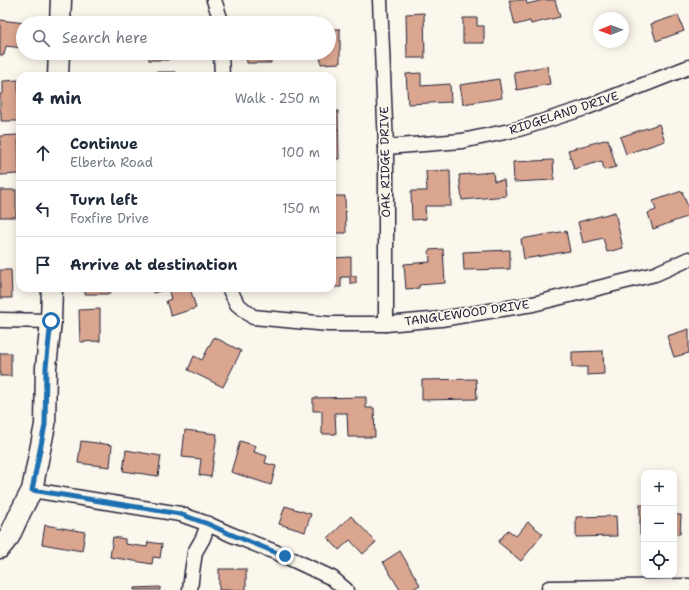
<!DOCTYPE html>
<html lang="en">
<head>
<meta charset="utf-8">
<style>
  :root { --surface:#fff; --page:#f2f2f3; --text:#1f2937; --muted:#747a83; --line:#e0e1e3 }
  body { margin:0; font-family:"Shantell Sans",sans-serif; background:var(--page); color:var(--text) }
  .controls { position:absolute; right:12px; bottom:12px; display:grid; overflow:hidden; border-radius:8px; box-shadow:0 2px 10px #0003 }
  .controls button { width:36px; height:36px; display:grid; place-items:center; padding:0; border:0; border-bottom:1px solid var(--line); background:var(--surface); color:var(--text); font:20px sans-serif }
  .compass { position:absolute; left:593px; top:12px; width:36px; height:36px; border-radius:50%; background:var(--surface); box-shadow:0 2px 10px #0003; rotate:269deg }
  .stop { position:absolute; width:12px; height:12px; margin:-9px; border:3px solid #1f6fb2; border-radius:50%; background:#fff }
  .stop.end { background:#1f6fb2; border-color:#fff; box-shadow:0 1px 4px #0008 }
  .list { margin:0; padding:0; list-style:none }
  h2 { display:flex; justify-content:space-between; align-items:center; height:52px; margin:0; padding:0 16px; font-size:17px }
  h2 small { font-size:13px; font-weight:400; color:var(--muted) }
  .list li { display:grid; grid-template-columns:26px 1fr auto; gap:12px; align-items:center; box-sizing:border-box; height:56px; padding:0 16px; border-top:1px solid var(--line) }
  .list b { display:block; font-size:15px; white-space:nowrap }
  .list p { margin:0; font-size:13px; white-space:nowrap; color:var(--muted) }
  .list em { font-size:13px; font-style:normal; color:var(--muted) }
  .icon { flex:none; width:22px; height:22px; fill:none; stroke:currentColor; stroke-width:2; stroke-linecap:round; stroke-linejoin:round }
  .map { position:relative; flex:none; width:689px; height:590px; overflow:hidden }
  .search { position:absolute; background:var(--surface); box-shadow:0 2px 10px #0003; left:16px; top:16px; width:320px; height:44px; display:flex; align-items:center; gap:10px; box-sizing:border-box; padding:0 14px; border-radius:22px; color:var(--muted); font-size:15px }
  .panel { position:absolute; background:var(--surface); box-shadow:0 2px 10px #0003; left:16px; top:72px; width:320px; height:220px; border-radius:12px }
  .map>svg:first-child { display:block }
  .building { fill:#dba690; stroke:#22223b }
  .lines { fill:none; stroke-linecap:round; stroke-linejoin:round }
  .street-casing { stroke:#22223b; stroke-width:17 }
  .secondary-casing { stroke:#22223b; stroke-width:23 }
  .street { stroke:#fbf7ec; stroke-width:14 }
  .secondary { stroke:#fbf7ec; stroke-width:20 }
  .route { stroke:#1f6fb2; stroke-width:5 }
  .labels { text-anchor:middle; stroke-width:3.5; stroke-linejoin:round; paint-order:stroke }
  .street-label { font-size:12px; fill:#22223b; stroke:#fbf7ec }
</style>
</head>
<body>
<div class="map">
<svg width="689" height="590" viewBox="0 0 689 590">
  <rect width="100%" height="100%" fill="#fbf7ec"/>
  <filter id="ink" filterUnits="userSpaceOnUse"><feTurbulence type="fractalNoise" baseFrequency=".025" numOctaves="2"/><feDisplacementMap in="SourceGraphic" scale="8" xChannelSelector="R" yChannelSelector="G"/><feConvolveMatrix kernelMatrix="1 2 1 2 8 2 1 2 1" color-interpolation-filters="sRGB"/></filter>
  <g filter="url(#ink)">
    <g class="building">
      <polygon points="509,0 526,0 527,4 544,0 555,0 560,17 531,24 530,21 515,25"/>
      <polygon points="424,13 425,58 407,58 406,14"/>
      <polygon points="678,15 684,31 656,41 651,24"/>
      <polygon points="463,18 477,18 477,26 484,26 484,43 463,43"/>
      <polygon points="0,20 25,23 23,23 22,48 6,46 4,55 0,55"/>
      <polygon points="132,20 132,23 100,23 100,21"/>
      <polygon points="329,29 340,29 340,63 321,64 320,53 329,53"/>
      <rect x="149" y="53" width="19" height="7"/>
      <polygon points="246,53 270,53 271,63 247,63"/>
      <polygon points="547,66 550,84 517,90 514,72"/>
      <rect x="155" y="72" width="20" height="4"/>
      <polygon points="421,73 421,86 450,84 451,102 408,104 406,74"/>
      <polygon points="499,79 502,98 463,104 460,85"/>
      <polygon points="18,80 19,121 1,121 1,112 0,112 0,94 3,94 3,81"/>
      <polygon points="332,111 338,111 339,159 332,159"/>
      <polygon points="659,124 665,141 626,154 620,137"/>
      <polygon points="18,135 19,174 0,175 0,136"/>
      <polygon points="608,139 616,167 604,170 602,161 574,169 568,150"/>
      <polygon points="553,160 554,180 514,182 513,162"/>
      <polygon points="450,170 451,206 425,206 426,219 412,220 411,191 427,191 426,171"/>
      <polygon points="493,172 494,181 504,180 506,196 462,200 459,175"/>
      <rect x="0" y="190" width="16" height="27"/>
      <polygon points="682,191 689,210 689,216 653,229 648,213 656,210 653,201"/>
      <polygon points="332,196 345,196 346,233 332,233"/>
      <polygon points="615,212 623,248 607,252 603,238 583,243 578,222"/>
      <polygon points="566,231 570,251 524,259 521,239"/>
      <polygon points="443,249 445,283 419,285 419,288 406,289 404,264 430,262 429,250"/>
      <polygon points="510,250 510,269 464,270 463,252"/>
      <polygon points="351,257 351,276 356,276 356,283 350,283 350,277 341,277 341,287 332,287 332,258"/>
      <polygon points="0,270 11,270 12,298 0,298"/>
      <rect x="85" y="288" width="25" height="6"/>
      <polygon points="152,288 190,288 196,308 171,316 166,301 171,299 168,289 153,293"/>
      <polygon points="100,309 100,341 80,342 79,310"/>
      <polygon points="689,329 689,353 674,357 667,336"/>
      <polygon points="214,337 241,351 223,387 188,370 194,356 202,360"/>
      <polygon points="603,351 604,374 587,375 587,367 572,367 572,352"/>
      <rect x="0" y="353" width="11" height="23"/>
      <polygon points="476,379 477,399 422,400 422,380"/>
      <polygon points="366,397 366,408 374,408 375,437 348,437 347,413 335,413 336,434 322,434 322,411 313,411 313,398"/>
      <polygon points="185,430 217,434 211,477 199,475 201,459 182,457"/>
      <polygon points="81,441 112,445 110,467 78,463"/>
      <polygon points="240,441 256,446 254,452 267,456 265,463 276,466 271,485 231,472"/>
      <polygon points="126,450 161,456 158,476 123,471"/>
      <rect x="640" y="505" width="4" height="29"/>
      <polygon points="285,506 311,514 305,532 279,524"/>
      <polygon points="674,515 681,515 680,534 674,534"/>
      <polygon points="351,516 376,542 363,554 350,540 339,550 328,538"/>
      <polygon points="616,516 617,536 576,537 576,517"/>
      <polygon points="528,522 543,534 521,561 498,542 508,530 516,536"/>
      <polygon points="45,525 85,532 82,551 42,544"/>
      <polygon points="113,537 125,539 125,544 147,547 148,542 162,544 160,558 153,557 152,564 110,557"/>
      <polygon points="400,551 420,585 411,590 400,590 383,562"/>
      <rect x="219" y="569" width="27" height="21"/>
      <polygon points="160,587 160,590 134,590 134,588"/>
    </g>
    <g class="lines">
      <defs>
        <g id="street">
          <polyline points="214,0 220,18 220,23"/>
          <polyline points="380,0 386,147 386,324"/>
          <polyline points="221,53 222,76"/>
          <polyline points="386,147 462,141 519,129 585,108 689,67"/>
          <polyline points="229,288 237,304 253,317 328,324 386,324 441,319 533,304 655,274 689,259"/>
          <polyline points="0,320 51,321"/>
          <polyline points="32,490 180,514 208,524 230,534 285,556 332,578 346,590"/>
          <polyline points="549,588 689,586"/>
          <polyline points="190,590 192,572 195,552 203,538 208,524"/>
        </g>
        <g id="secondary">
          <polyline points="60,23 61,0"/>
          <polyline points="58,76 59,53"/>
          <polyline points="0,548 9,537 21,511 32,490 45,425 46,367 51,321 52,288"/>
        </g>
      </defs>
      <use href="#street" class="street-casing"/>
      <use href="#secondary" class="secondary-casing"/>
      <use href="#street" class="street"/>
      <use href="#secondary" class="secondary"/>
    </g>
  </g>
  <g class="lines" filter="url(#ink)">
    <polyline class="route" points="51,321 46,367 45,425 32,490 180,514 208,524 230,534 285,556"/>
  </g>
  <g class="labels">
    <g class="street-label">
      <text transform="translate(564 113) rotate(-18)" y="4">RIDGELAND DRIVE</text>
      <text transform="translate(385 162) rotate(-91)" y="4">OAK RIDGE DRIVE</text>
      <text transform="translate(467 313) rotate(-8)" y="4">TANGLEWOOD DRIVE</text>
    </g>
  </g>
</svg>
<div class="controls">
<button>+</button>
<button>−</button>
<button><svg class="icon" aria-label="locate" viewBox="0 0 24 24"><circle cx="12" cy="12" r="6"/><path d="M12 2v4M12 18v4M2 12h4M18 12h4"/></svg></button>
</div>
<svg class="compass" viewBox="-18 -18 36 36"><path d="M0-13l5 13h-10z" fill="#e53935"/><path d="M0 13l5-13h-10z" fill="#747a83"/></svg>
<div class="stop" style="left:51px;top:321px"></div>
<div class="stop end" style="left:285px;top:556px"></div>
<div class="search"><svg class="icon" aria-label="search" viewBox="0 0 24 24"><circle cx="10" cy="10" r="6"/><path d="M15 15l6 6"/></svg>Search here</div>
<section class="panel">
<h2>4 min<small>Walk · 250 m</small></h2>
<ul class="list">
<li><svg class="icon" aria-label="ahead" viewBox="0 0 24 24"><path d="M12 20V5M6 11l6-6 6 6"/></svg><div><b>Continue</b><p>Elberta Road</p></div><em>100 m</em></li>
<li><svg class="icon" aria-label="left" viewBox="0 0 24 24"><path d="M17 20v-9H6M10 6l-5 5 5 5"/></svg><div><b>Turn left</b><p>Foxfire Drive</p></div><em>150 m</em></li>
<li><svg class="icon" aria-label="arrive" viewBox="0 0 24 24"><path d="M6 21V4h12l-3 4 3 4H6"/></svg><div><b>Arrive at destination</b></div></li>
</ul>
</section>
</div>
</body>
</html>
